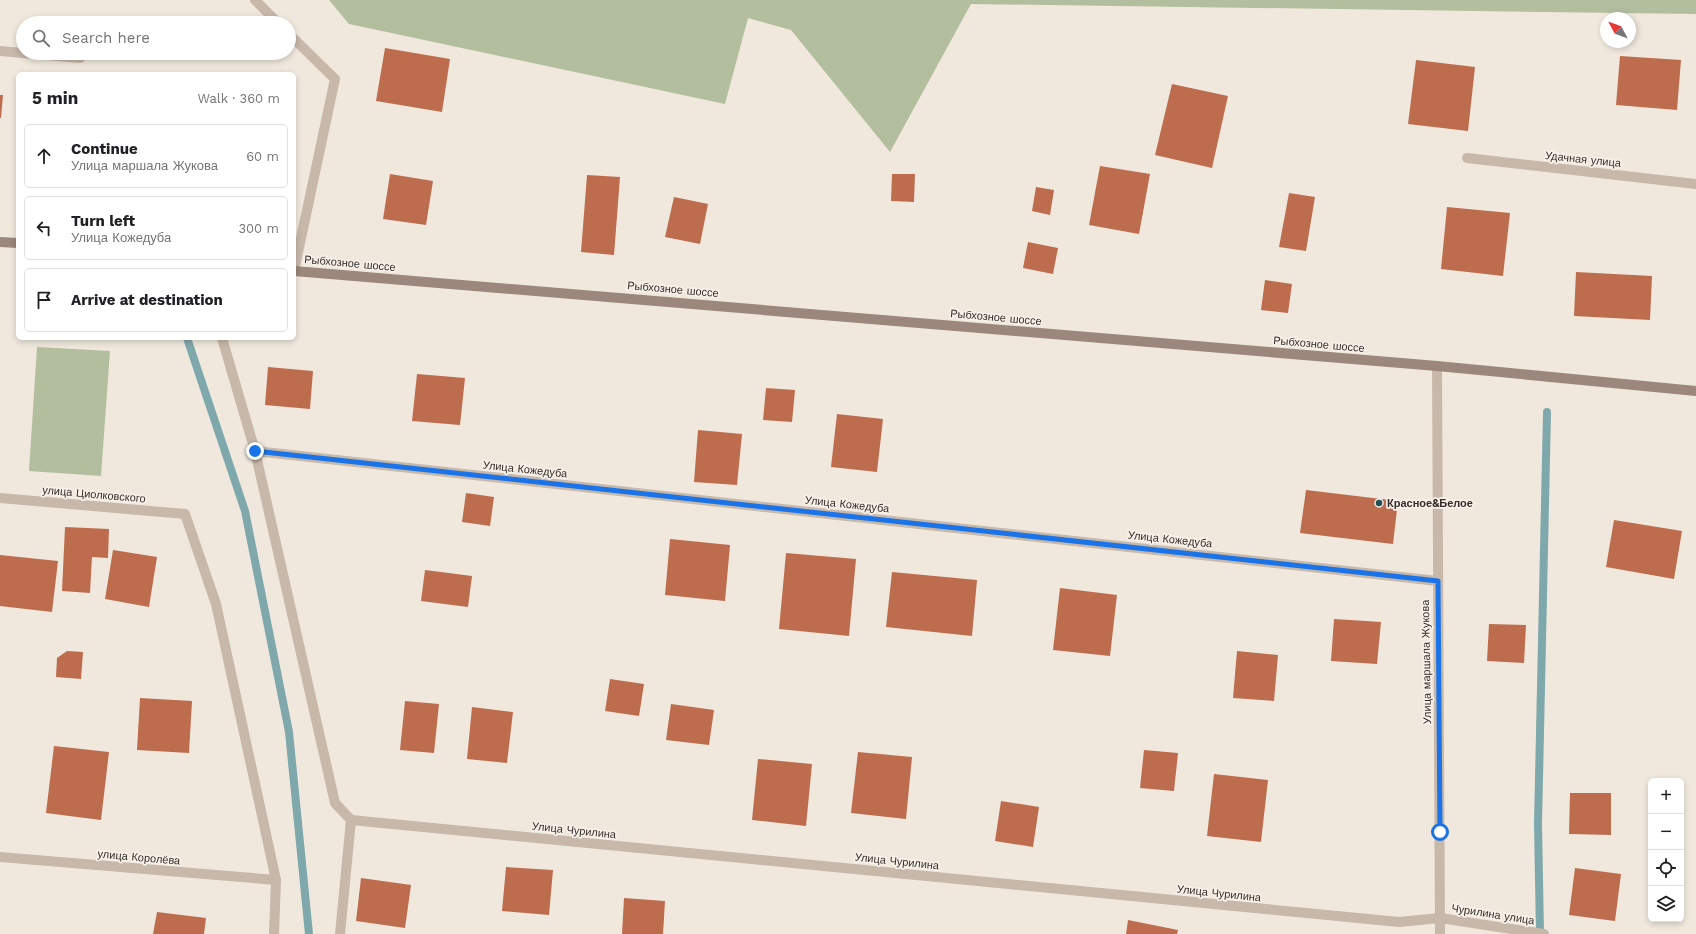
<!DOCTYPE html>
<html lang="en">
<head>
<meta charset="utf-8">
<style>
  :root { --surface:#fff; --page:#f6f6f6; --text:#202124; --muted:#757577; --line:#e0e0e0 }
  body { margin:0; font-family:"Work Sans",sans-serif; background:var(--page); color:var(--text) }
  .controls { position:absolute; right:12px; bottom:12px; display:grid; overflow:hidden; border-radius:6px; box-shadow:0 2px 6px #0003 }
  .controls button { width:36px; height:36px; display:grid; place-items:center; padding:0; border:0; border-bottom:1px solid var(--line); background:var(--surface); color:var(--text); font:20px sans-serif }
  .compass { position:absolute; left:1600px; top:12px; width:36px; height:36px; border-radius:50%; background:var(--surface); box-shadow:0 2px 6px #0003; rotate:311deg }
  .stop { position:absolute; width:12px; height:12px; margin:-9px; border:3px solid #1a73e8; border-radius:50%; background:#fff }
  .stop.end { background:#1a73e8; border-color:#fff; box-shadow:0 1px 4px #0008 }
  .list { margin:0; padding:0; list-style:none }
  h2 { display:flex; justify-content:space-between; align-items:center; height:52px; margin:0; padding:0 16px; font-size:17px }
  h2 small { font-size:13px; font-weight:400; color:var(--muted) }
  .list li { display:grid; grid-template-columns:26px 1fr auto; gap:12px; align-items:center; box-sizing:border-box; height:64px; margin:0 8px 8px; padding:0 8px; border:1px solid var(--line); border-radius:6px }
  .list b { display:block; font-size:15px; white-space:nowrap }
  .list p { margin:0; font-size:13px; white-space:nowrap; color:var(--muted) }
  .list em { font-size:13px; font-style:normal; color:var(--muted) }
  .icon { flex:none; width:22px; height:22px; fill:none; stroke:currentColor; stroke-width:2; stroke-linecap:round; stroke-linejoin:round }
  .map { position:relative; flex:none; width:1696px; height:934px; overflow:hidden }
  .search { position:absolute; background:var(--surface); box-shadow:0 2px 6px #0003; left:16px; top:16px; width:280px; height:44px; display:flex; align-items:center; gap:10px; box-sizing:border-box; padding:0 14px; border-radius:22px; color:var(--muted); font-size:15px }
  .panel { position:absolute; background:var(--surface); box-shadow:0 2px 6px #0003; left:16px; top:72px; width:280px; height:268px; border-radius:6px }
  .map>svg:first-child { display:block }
  .green { fill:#b2be9e }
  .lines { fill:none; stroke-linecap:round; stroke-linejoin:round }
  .stream { stroke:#7ea8ab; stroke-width:8 }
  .building { fill:#bd6c4e }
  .lane { stroke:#c7b8aa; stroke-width:10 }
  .street { stroke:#c7b8aa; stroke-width:10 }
  .secondary { stroke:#9b877b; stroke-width:10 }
  .route { stroke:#1a73e8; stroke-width:5 }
  .poi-dot { fill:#214f54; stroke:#f8f1e9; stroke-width:1.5 }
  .labels { text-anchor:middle; stroke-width:3.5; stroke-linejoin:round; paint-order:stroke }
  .street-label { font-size:11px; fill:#352d29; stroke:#f8f1e9 }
  .poi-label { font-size:11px; font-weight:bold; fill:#352d29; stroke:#f8f1e9; text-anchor:start }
</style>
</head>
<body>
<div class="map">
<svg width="1696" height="934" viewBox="0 0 1696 934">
  <rect width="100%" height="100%" fill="#f0e8dd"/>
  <g class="green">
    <polygon points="329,0 1696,0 1696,14 971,4 890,152 791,30 748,18 725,104 349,24"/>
    <polygon points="37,347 110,351 101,476 29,471"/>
  </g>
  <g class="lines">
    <g class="stream">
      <polyline points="187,338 245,511 289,732 309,934"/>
      <polyline points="1540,934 1538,824 1547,412"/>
    </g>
  </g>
  <g class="building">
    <polygon points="385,48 450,59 442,112 376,101"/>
    <polygon points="1620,56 1681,60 1677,110 1616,105"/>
    <polygon points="1416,60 1475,67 1468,131 1408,124"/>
    <polygon points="1172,84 1228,96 1212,168 1155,155"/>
    <polygon points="0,95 3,95 1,118 0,118"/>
    <polygon points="1100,166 1150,174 1139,234 1089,225"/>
    <polygon points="390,174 433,181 426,225 383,219"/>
    <polygon points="892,174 915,174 914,202 891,201"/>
    <polygon points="587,175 620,177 614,255 581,252"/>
    <polygon points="1036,187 1054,190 1050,215 1032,211"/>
    <polygon points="1289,193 1315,197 1306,251 1279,247"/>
    <polygon points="674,197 708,204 700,244 665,237"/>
    <polygon points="1447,207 1510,213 1503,276 1441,269"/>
    <polygon points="1028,242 1058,248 1053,274 1023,268"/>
    <polygon points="1576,272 1652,276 1650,320 1574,316"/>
    <polygon points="1265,280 1292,284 1288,313 1261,310"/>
    <polygon points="268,367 313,371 310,409 265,405"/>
    <polygon points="417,374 465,378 460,425 412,421"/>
    <polygon points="766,388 795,390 792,422 763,420"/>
    <polygon points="837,414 883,419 877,472 831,467"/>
    <polygon points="698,430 742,434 737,485 694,482"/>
    <polygon points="1306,490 1398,501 1393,544 1300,533"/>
    <polygon points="466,493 494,497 490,526 462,522"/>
    <polygon points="1614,520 1682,531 1674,579 1606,567"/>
    <polygon points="65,527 109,529 108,558 92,557 90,593 62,591"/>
    <polygon points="670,539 730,545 725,601 665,595"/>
    <polygon points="113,550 157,557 149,607 105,599"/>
    <polygon points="786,553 856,559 849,636 779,629"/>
    <polygon points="0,555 58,561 52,612 0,606"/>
    <polygon points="425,570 472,576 468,607 421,601"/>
    <polygon points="892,572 977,580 972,636 886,627"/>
    <polygon points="1060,588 1117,595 1110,656 1053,650"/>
    <polygon points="1334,619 1381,622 1377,664 1331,661"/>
    <polygon points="1489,624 1526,625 1524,663 1487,661"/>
    <polygon points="67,651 83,652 81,679 56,677 57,658"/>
    <polygon points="1237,651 1278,655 1274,701 1233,698"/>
    <polygon points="610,679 644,684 639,716 605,711"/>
    <polygon points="140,698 192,701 189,753 137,750"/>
    <polygon points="405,701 439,704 434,753 400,750"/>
    <polygon points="671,704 714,710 709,745 666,740"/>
    <polygon points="472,707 513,712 507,763 467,759"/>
    <polygon points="54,746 109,752 101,820 46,813"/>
    <polygon points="1144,750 1178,753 1174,791 1140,788"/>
    <polygon points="858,752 912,757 906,819 851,813"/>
    <polygon points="758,759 812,764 806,826 752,820"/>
    <polygon points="1214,774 1268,780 1261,842 1207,836"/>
    <polygon points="1570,793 1611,793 1611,835 1569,834"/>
    <polygon points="1001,801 1039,807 1033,847 995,841"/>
    <polygon points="506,867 553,870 549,915 502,911"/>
    <polygon points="1575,868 1621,874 1615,921 1569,915"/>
    <polygon points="361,878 411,885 405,928 356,921"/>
    <polygon points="624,898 665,901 663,934 622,934"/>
    <polygon points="157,912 206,918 204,934 153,934"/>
    <polygon points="1128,920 1178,930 1177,934 1126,934"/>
  </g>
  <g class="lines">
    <g class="lane">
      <polyline points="255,0 278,23"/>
      <polyline points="289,34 335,79 294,271"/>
    </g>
    <g class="street">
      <polyline points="0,51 80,58"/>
      <polyline points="1467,158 1696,184"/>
      <polyline points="222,338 255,451 335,803 351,820 340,934"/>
      <polyline points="1437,366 1440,934"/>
      <polyline points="255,451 1438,581"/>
      <polyline points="0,498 185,514 216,604 276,880 274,934"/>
      <polyline points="351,820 1399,922 1440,918 1544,934"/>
      <polyline points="0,857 276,880"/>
    </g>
    <g class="secondary">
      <polyline points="0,242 18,243"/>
      <polyline points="294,271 1437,366 1696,391"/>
    </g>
  </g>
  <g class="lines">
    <polyline class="route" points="255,451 1438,581 1440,832"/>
  </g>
  <circle class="poi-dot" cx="1379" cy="503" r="4"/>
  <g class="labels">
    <g class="street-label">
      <text transform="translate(1583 159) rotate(6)" y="4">Удачная улица</text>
      <text transform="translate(350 263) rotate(5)" y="4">Рыбхозное шоссе</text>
      <text transform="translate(673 289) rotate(5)" y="4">Рыбхозное шоссе</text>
      <text transform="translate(996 317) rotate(5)" y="4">Рыбхозное шоссе</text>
      <text transform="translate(1319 344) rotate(5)" y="4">Рыбхозное шоссе</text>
      <text transform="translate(525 469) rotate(6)" y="4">Улица Кожедуба</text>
      <text transform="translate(94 494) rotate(5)" y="4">улица Циолковского</text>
      <text transform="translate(847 504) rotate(6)" y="4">Улица Кожедуба</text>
      <text transform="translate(1170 539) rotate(6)" y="4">Улица Кожедуба</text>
      <text transform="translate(1426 662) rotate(-91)" y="4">Улица маршала Жукова</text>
      <text transform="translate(574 830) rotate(6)" y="4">Улица Чурилина</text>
      <text transform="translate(139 857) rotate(5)" y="4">улица Королёва</text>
      <text transform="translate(897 861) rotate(6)" y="4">Улица Чурилина</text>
      <text transform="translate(1219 893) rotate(6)" y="4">Улица Чурилина</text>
      <text transform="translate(1493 914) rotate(9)" y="4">Чурилина улица</text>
    </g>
    <g class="poi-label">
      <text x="1387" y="507">Красное&amp;Белое</text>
    </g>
  </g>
</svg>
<div class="controls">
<button>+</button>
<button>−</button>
<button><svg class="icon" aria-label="locate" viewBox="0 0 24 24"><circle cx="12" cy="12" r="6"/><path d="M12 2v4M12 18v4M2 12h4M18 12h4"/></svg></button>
<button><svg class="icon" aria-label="layers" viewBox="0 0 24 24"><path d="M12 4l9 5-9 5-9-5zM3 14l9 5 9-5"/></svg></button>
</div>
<svg class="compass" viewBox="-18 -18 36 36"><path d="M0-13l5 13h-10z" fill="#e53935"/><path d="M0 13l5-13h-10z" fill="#757577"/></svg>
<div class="stop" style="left:1440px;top:832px"></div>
<div class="stop end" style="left:255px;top:451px"></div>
<div class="search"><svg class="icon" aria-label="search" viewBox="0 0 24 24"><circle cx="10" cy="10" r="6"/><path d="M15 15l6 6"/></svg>Search here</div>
<section class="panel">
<h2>5 min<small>Walk · 360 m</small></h2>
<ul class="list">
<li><svg class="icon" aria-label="ahead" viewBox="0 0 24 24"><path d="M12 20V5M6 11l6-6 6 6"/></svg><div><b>Continue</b><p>Улица маршала Жукова</p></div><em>60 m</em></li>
<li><svg class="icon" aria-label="left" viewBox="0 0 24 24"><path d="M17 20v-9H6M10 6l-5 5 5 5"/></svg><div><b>Turn left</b><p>Улица Кожедуба</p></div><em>300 m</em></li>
<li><svg class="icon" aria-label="arrive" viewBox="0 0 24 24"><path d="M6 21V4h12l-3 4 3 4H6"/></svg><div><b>Arrive at destination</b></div></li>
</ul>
</section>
</div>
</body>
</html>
